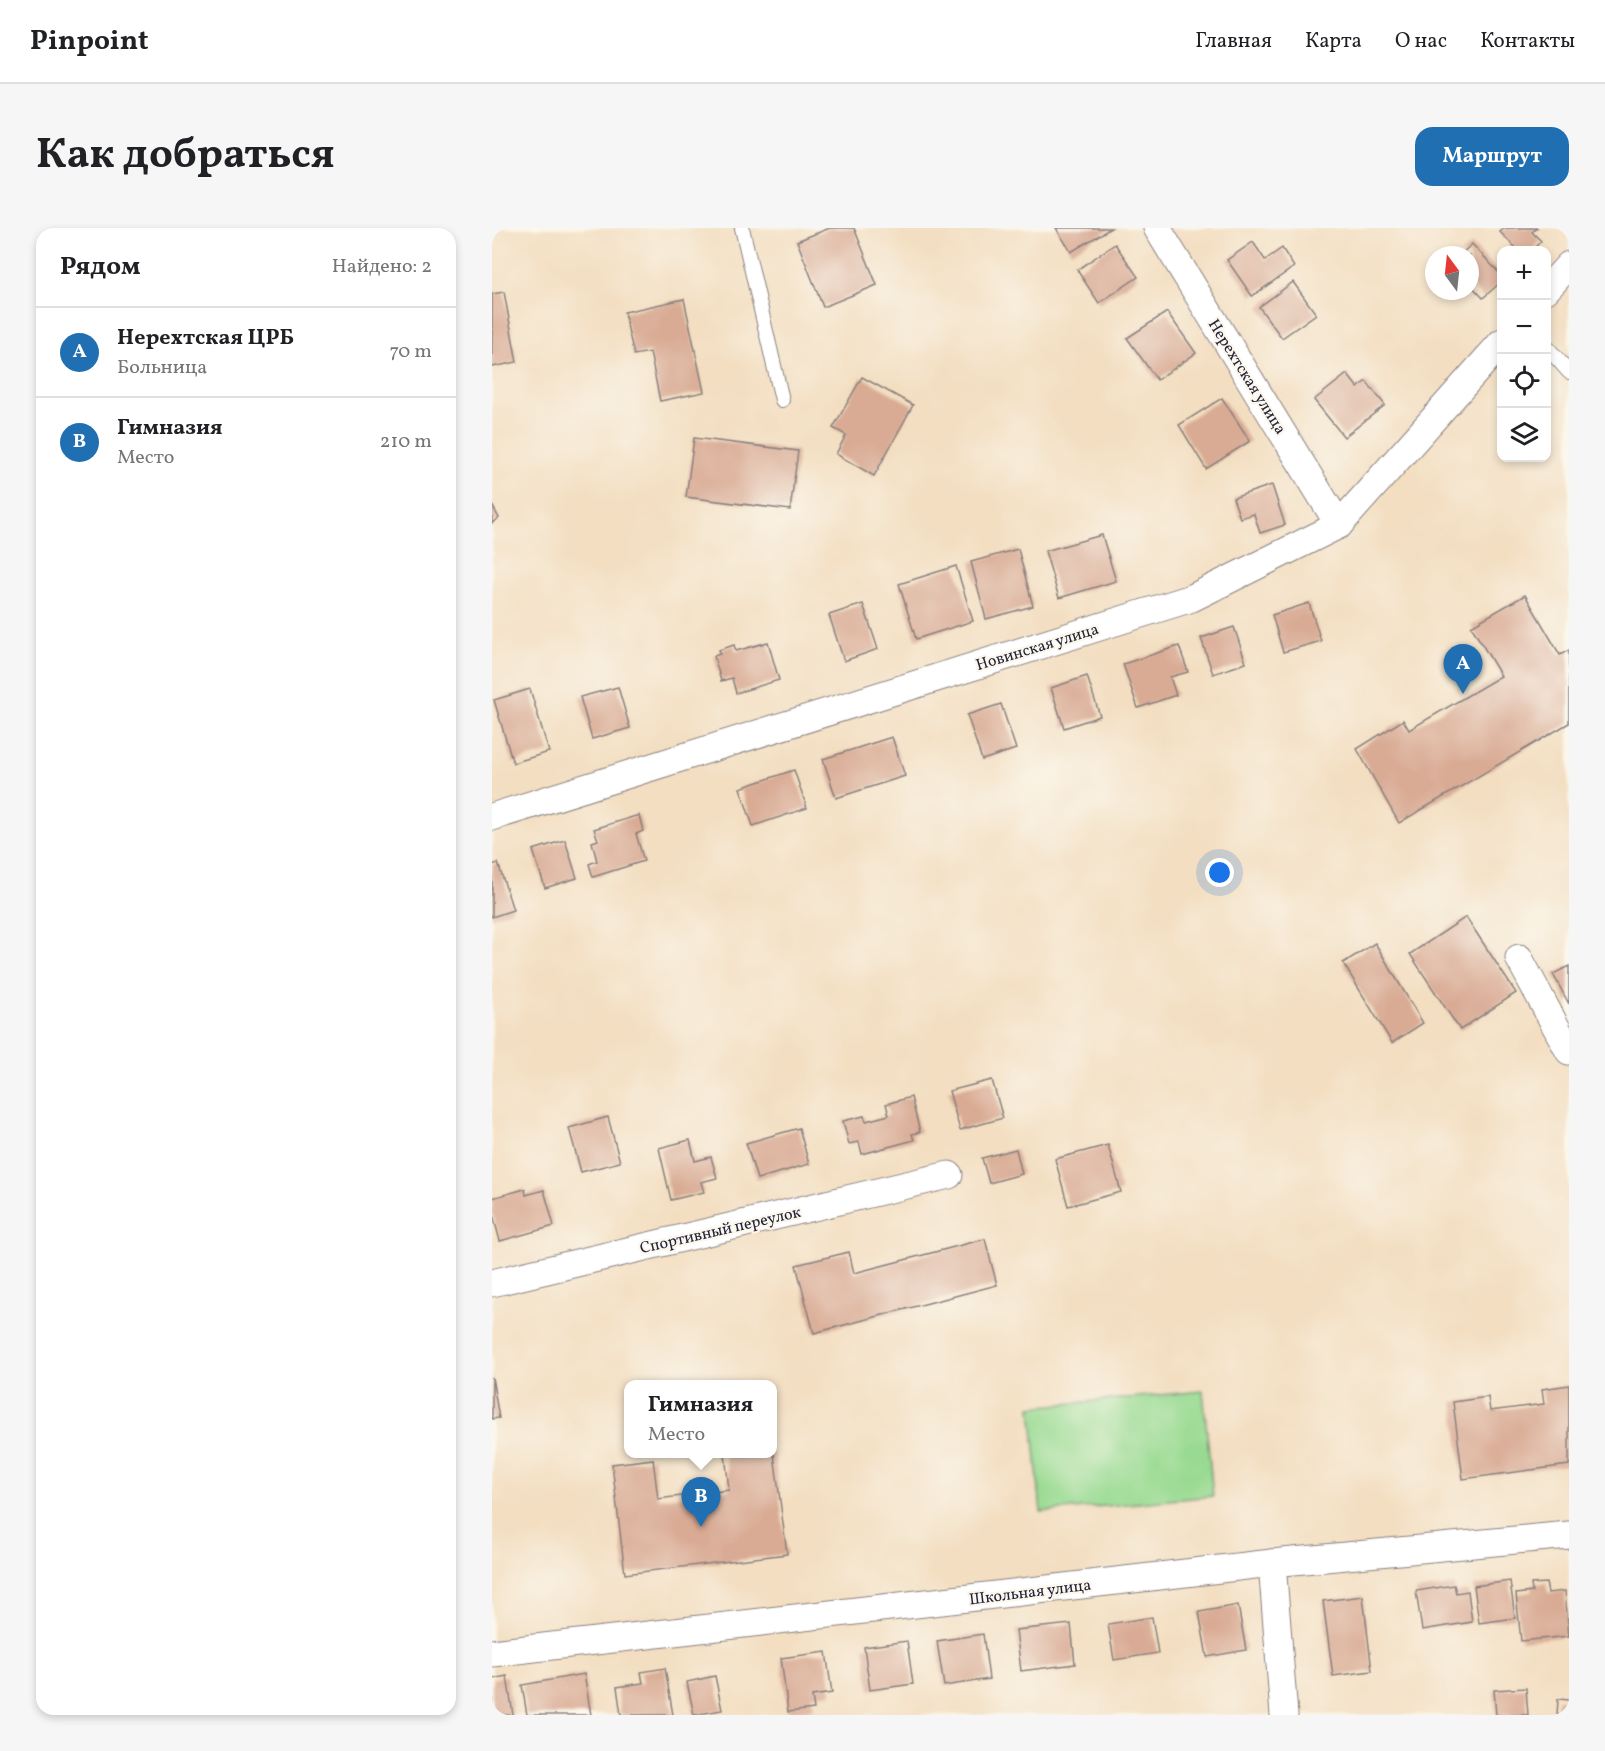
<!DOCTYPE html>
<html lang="ru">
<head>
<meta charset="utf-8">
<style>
  :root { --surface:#fff; --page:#f6f6f6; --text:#202124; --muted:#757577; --line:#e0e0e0; --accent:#1f6fb2 }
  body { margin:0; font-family:Vollkorn,serif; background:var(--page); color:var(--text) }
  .controls { position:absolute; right:18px; top:18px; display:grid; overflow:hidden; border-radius:12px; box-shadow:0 3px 9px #0003 }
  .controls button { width:54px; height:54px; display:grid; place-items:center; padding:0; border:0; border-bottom:2px solid var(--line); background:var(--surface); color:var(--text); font:30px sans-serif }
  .compass { position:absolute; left:933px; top:18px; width:54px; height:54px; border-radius:50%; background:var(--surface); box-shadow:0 3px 9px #0003; rotate:345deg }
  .you { position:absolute; left:728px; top:645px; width:21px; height:21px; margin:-15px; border:4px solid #fff; border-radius:50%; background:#1a73e8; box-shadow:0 0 0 9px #1a73e833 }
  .badge { display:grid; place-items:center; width:39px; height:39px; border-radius:50%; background:var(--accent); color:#fff; font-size:20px; font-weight:700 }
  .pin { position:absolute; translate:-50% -50px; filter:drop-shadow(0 2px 3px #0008) }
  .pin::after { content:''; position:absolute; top:32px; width:21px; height:18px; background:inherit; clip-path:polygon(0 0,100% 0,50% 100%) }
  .popup { position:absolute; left:132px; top:1152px; width:153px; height:78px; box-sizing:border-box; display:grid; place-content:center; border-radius:12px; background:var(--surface); filter:drop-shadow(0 2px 4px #0005); font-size:20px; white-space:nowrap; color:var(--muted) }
  .popup b { font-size:22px; color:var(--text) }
  .popup::after { content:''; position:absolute; left:50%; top:100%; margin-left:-12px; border:12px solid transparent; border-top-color:var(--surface) }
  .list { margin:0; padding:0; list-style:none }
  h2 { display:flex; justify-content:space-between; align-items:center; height:78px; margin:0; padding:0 24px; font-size:26px }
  h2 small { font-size:20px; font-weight:400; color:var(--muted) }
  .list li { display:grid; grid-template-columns:39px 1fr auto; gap:18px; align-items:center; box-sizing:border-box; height:90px; padding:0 24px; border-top:2px solid var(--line) }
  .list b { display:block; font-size:22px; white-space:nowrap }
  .list p { margin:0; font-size:20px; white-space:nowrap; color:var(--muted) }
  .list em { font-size:20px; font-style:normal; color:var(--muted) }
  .icon { flex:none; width:33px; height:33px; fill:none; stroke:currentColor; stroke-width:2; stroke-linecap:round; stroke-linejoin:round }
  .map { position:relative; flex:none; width:1077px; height:1487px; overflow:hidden; border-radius:18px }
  header { display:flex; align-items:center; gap:36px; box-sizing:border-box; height:84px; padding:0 30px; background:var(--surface); border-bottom:2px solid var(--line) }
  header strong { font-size:28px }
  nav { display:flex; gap:33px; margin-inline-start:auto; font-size:21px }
  .intro { display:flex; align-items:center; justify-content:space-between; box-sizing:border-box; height:144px; padding:0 36px }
  h1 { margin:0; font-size:42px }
  .button { padding:15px 27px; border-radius:18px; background:var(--accent); color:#fff; font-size:21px; font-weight:700 }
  main { display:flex; gap:36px; padding:0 36px }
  aside { flex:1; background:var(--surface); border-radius:18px; box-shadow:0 3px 9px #0003 }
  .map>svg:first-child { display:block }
  .green { fill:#98da91; stroke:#5d7e66; stroke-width:1.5 }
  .building { fill:#d9ab94 }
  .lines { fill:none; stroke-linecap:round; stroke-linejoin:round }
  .service-casing { stroke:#8a807e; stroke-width:16 }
  .minor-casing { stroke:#8a807e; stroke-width:29 }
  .service { stroke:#fff; stroke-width:14 }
  .minor { stroke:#fff; stroke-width:27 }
  .labels { text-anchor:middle; stroke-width:4.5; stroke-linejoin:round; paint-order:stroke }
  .street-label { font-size:16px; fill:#22223b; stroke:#fbf7ec }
</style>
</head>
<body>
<header>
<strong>Pinpoint</strong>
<nav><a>Главная</a><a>Карта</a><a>О нас</a><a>Контакты</a></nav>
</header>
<div class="intro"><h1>Как добраться</h1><a class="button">Маршрут</a></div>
<main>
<aside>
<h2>Рядом<small>Найдено: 2</small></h2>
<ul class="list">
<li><span class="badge">A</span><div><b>Нерехтская ЦРБ</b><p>Больница</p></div><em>70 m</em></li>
<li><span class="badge">B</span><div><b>Гимназия</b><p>Место</p></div><em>210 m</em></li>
</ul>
</aside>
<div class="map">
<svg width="1077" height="1487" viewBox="0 0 1077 1487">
  <rect width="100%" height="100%" fill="#fbf7ec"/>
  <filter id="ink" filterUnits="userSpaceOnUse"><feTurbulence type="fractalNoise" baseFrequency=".0167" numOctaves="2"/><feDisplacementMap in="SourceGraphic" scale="12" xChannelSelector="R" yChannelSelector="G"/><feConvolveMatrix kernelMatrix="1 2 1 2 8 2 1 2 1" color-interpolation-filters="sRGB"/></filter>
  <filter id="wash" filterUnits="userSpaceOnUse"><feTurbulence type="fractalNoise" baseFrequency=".008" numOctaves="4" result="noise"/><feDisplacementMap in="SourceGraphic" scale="24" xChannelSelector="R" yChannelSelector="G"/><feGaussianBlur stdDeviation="1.35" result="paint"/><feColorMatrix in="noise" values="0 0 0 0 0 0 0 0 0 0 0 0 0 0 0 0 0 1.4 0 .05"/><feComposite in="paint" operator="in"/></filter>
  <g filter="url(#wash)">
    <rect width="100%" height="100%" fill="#f3dec1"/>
    <polygon class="green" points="711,1163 721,1268 549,1284 539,1179"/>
    <g id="blocks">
      <g class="building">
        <polygon points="338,0 362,0 385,57 331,79 305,13"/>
        <polygon points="564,0 619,0 579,24"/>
        <polygon points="1012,0 1045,0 1040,4 1049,13 1040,22 1026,22 1008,4"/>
        <polygon points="761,14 773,32 790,20 802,39 760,68 735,32"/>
        <polygon points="623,16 646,49 607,75 585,42"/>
        <polygon points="980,16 1010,48 1010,53 991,70 978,56 978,27 968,27"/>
        <polygon points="801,54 824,86 790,110 767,79"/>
        <polygon points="12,64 25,134 0,139 0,66"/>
        <polygon points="192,71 212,164 168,173 158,124 142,127 132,84"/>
        <polygon points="675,84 704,125 665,152 635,110"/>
        <polygon points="855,146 866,160 874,153 893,177 852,209 822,172"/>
        <polygon points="370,149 421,177 382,248 344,226 354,207 341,200"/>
        <polygon points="730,170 758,213 714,241 687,197"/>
        <polygon points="202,210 306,223 298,282 194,269"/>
        <polygon points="780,257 793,297 768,305 762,286 748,290 741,270"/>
        <polygon points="0,277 7,290 0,295"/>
        <polygon points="610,307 624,353 567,370 553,323"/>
        <polygon points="526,321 541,378 494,391 479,334"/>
        <polygon points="464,338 481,393 424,411 407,356"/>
        <polygon points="1033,367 1068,427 1077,422 1077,495 907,595 865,521 911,492 917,502 1009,448 979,398"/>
        <polygon points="817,375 829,413 791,424 780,387"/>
        <polygon points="371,376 386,421 352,433 337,387"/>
        <polygon points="742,399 754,435 721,446 709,410"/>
        <polygon points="276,414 287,452 244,465 240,450 229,453 222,428 228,426 227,422 242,417 244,423"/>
        <polygon points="687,418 696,444 678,449 684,467 646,480 631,436"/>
        <polygon points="595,448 608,488 572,500 559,460"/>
        <polygon points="126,459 138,500 100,511 88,469"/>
        <polygon points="38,461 57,524 21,535 2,472"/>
        <polygon points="509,476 524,521 490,532 475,487"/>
        <polygon points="400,509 413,548 344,570 331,531"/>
        <polygon points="302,542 315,580 261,598 248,560"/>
        <polygon points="147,587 151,603 144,606 152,633 101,649 97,636 105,633 100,614 106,612 102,601"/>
        <polygon points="73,612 85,650 53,660 41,622"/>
        <polygon points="6,635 21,682 0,689 0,637"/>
        <polygon points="974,689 1024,765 968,802 918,726"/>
        <polygon points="883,715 931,795 900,815 851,735"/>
        <polygon points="1077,738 1077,776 1061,746"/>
        <polygon points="500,852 511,890 468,902 457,863"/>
        <polygon points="419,869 428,904 420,906 422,912 370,926 367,914 357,916 351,893 372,888 374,893 397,887 394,876"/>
        <polygon points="116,889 128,934 89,944 77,900"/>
        <polygon points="307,900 317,936 265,951 254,915"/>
        <polygon points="198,912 203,933 219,929 225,950 209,954 212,964 179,972 167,920"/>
        <polygon points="616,917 629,964 576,978 563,931"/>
        <polygon points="524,921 530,946 497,955 490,930"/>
        <polygon points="33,961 34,967 52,962 62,998 8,1013 0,983 0,970"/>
        <polygon points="493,1011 505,1057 322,1105 304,1037 357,1024 362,1045"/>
        <polygon points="0,1149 7,1190 0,1191"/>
        <polygon points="1077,1157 1077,1237 971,1251 961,1174 996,1169 998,1183 1052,1176 1050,1161"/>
        <polygon points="233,1226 282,1226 295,1326 133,1346 120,1236 161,1231 166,1271 237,1262"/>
        <polygon points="1018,1353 1023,1390 987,1395 982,1358"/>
        <polygon points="1054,1355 1056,1365 1073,1363 1077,1408 1029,1413 1024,1366 1040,1364 1039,1356"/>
        <polygon points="962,1357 964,1365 976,1363 980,1394 930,1402 924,1363"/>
        <polygon points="871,1368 880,1443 841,1448 831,1373"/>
        <polygon points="746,1377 754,1422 715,1429 707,1384"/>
        <polygon points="660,1389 666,1425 622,1432 616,1396"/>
        <polygon points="579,1396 583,1436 529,1443 524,1402"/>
        <polygon points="491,1406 497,1451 452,1458 445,1413"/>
        <polygon points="415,1413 421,1456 378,1462 372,1419"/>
        <polygon points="334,1424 340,1465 320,1468 322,1481 296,1484 289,1430"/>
        <polygon points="173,1440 181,1487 129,1487 125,1459 151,1455 149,1444"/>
        <polygon points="92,1446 99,1487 35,1487 30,1457"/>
        <polygon points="15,1448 21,1487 0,1487 0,1451"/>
        <polygon points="223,1448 230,1482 202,1487 195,1454"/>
        <polygon points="1034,1460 1036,1487 1004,1487 1002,1462"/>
        <polygon points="1066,1471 1077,1472 1077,1487 1065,1487"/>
      </g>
    </g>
  </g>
  <g filter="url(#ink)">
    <use href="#blocks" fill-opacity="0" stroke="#8a807e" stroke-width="1.5"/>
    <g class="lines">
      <defs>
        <g id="service">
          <polyline points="250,0 290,172"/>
          <polyline points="1054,118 1077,144"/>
        </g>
        <g id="minor">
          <polyline points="665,0 847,297"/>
          <polyline points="1054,62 1077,37"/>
          <polyline points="0,589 700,370 847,297 1010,114"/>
          <polyline points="1027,730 1077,823"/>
          <polyline points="0,1055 457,947"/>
          <polyline points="780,1335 792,1487"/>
          <polyline points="0,1425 780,1335 1077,1307"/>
        </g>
      </defs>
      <use href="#service" class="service-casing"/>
      <use href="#minor" class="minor-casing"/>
      <use href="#service" class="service"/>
      <use href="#minor" class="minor"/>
    </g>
  </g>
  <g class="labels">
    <g class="street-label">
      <text transform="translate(756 148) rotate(58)" y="6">Нерехтская улица</text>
      <text transform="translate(545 418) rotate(-17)" y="6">Новинская улица</text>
      <text transform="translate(228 1001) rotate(-13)" y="6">Спортивный переулок</text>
      <text transform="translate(538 1363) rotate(-7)" y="6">Школьная улица</text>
    </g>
  </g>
</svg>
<div class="controls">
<button>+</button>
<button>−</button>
<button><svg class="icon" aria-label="locate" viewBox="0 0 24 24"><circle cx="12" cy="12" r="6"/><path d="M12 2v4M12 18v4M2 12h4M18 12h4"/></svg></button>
<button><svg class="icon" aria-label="layers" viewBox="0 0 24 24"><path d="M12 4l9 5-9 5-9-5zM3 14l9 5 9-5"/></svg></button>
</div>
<svg class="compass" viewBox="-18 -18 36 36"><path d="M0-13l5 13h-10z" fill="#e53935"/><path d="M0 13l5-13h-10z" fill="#757577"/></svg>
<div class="you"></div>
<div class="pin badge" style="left:971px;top:466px">A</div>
<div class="pin badge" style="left:209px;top:1299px">B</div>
<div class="popup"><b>Гимназия</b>Место</div>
</div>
</main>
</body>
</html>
